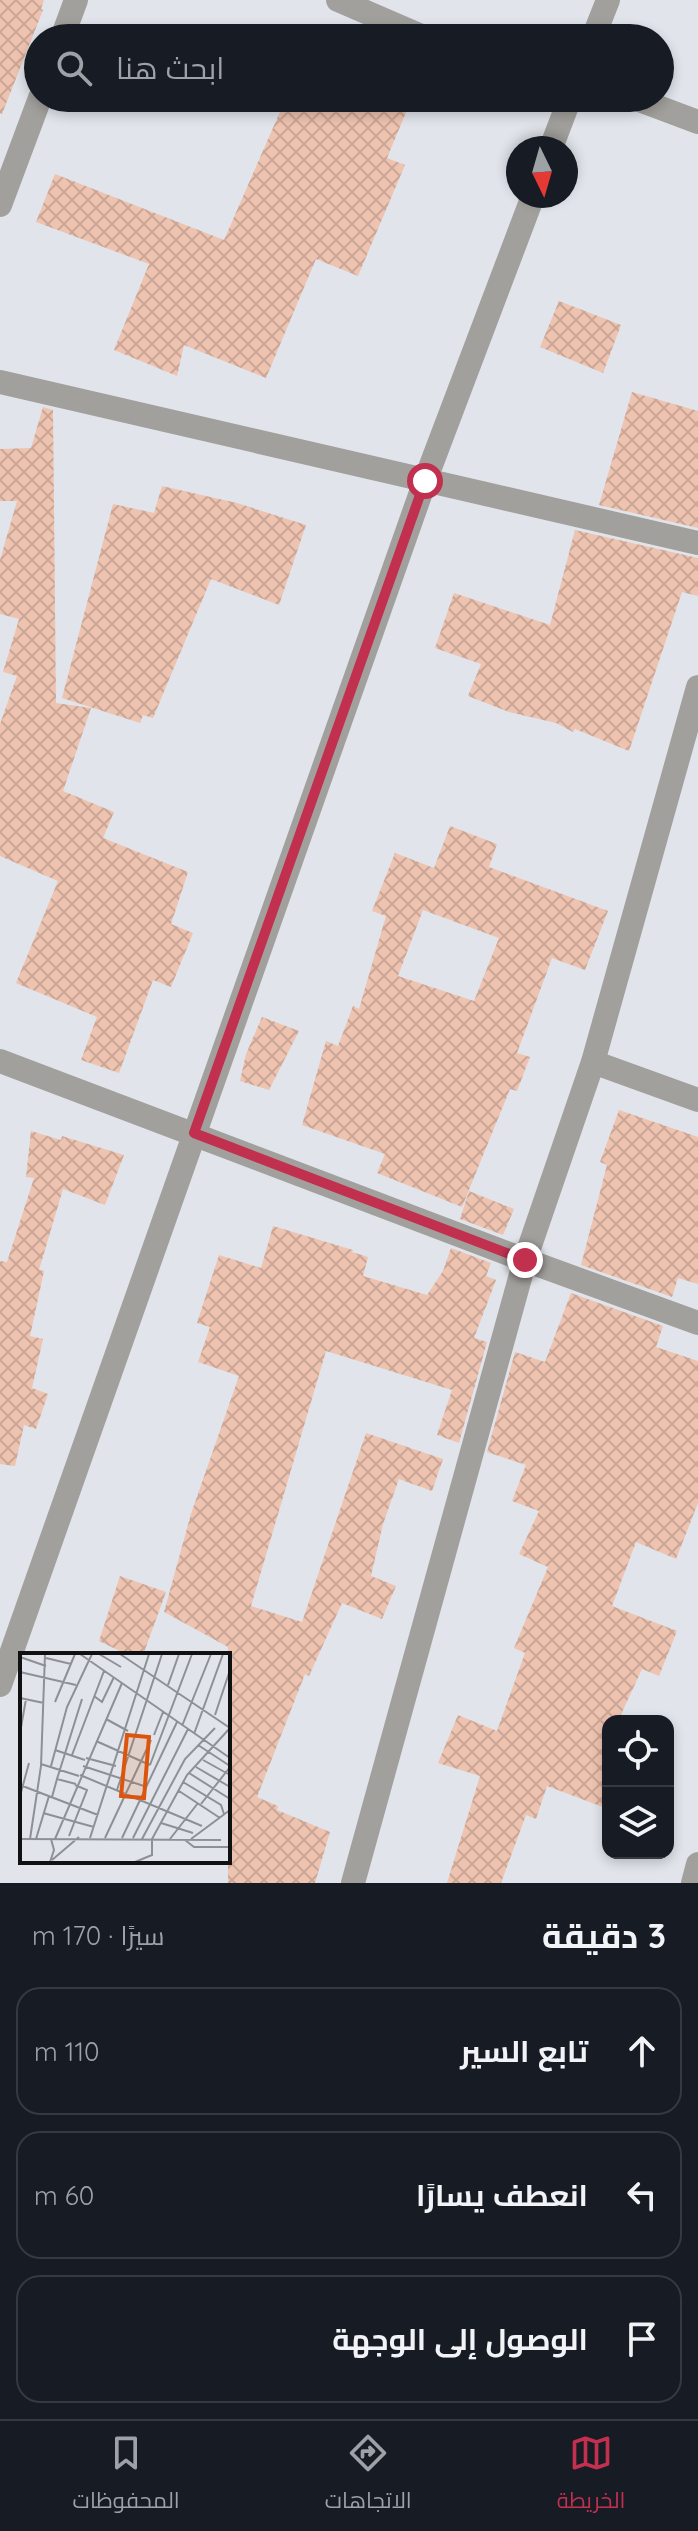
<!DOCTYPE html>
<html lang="ar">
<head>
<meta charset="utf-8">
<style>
  :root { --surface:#171b24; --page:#20242c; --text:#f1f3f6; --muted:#9ea1a6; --line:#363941; --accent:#c1304f }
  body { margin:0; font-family:Quicksand,Cairo,sans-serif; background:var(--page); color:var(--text); direction:rtl }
  .controls { position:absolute; right:24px; bottom:24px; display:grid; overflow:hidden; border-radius:16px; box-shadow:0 4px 12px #0003 }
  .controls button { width:72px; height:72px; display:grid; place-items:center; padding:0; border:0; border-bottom:2px solid var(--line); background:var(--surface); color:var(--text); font:40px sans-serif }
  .compass { position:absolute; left:506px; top:136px; width:72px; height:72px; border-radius:50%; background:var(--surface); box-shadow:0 4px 12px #0003; rotate:175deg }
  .stop { position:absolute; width:24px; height:24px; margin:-18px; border:6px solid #c1304f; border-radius:50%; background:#fff }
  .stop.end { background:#c1304f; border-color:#fff; box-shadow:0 2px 8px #0008 }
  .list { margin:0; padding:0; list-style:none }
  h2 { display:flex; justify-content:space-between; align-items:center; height:104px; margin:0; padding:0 32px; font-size:34px }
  h2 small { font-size:26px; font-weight:400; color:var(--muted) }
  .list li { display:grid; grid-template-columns:52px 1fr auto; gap:24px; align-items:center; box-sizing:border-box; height:128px; margin:0 16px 16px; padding:0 16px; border:2px solid var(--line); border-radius:24px }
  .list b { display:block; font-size:30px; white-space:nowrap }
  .list em { font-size:26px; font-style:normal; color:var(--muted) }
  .icon { flex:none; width:44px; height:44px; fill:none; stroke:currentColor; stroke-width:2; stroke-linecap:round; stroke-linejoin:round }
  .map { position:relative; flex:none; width:698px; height:1883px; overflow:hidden; direction:ltr }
  .search { position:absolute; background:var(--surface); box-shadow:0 4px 12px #0003; left:24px; right:24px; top:24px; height:88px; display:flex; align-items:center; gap:20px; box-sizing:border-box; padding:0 28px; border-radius:44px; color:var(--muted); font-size:30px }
  .sheet { height:536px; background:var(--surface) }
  nav { display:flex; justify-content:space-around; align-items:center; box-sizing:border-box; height:112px; border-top:2px solid var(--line); background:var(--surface); font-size:22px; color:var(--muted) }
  nav a { display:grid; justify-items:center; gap:4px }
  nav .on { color:var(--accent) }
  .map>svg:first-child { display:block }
  .building { fill:url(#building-cross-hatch); fill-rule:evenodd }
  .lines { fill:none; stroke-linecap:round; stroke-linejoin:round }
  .street { stroke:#a2a09d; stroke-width:24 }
  .route { stroke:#c1304f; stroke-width:10 }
  .inset-road { fill:none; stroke:#8d9095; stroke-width:2 }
  .view { fill:#dd550c; fill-opacity:0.15; stroke:#dd550c; stroke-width:4 }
  .inset-edge { fill:none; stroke:#101113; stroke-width:4 }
</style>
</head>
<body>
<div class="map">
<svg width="698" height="1883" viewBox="0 0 698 1883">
  <defs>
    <pattern id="building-cross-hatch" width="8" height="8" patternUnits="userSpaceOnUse" patternTransform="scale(2)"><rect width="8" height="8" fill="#eec3af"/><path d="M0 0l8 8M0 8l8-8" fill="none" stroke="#cba696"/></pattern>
  </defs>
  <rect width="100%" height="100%" fill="#e1e5eb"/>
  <g class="building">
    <polygon points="0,0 44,0 41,9 43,10 2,114 0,113"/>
    <polygon points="286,98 412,98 387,158 405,165 358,276 316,259 266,378 184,345 177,376 114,350 149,264 36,222 55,174 224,240"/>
    <polygon points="559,301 621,325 603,373 540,347"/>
    <polygon points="632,392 698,411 698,528 599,505"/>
    <polygon points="43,407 53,410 56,703 91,708 63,791 114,812 103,838 188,872 171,924 193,933 171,987 153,980 119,1073 81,1060 97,1017 16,983 58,881 0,856 0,724 17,676 3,672 19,619 0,614 0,560 17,501 0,501 0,449 31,448"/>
    <polygon points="162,486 237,503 306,525 279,605 211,579 153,718 143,715 140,723 62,698 113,504 154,513"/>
    <polygon points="575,530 698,558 698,596 682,592 629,751 575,729 573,732 556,723 509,712 468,696 481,664 435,648 454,593 550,625"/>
    <path d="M450,826L497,844L489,867L608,911L585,970L552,958L517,1053L530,1057L517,1091L510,1089L462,1207L377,1173L385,1154L302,1125L326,1041L338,1046L353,1006L359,1009L386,916L372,911L395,853L434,868ZM423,910L499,938L474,1001L398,976Z"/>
    <polygon points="262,1017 299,1031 269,1090 240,1081 246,1054"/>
    <polygon points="619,1110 698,1137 698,1284 678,1278 672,1297 581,1265 607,1165 600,1162"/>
    <polygon points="31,1131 61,1140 62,1136 124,1155 105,1205 63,1189 39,1270 44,1271 30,1336 43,1339 32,1388 48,1394 36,1429 24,1425 15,1466 0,1464 0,1261 7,1262 34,1178 26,1177"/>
    <polygon points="469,1191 514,1209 503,1235 460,1219"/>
    <polygon points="273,1226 353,1250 352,1252 368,1257 363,1276 427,1295 443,1271 451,1248 491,1263 486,1276 496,1280 474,1338 487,1342 459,1443 437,1435 452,1390 326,1351 251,1606 302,1622 366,1433 443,1459 432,1491 399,1479 383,1524 371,1576 396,1586 382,1619 342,1603 309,1676 305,1674 257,1797 278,1806 277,1810 330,1832 315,1883 228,1883 228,1647 164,1612 191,1514 239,1376 198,1362 210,1327 197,1323 219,1255 261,1268"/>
    <polygon points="571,1293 663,1326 656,1347 698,1361 698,1503 676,1559 636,1542 612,1606 677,1631 659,1676 642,1669 618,1721 608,1721 608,1809 547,1786 536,1819 526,1815 501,1883 447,1883 480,1776 438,1763 458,1715 497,1731 525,1653 514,1648 548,1567 519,1554 539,1511 512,1501 526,1465 487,1452 515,1352 545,1362"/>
    <polygon points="120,1576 166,1592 143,1655 128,1655 99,1641"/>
  </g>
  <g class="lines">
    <g class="street">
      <polyline points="338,0 426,38"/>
      <polyline points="62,38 76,0"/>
      <polyline points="593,38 608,0"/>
      <polyline points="634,98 698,122"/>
      <polyline points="551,148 570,98"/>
      <polyline points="0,205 40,98"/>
      <polyline points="0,382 698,543"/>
      <polyline points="0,1061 525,1260 698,1323"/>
      <polyline points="593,1062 698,1100"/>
      <polyline points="0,1685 425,481 533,196"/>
      <polyline points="353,1883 525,1260 593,1062 698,687"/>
      <polyline points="693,1883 698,1864"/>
    </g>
  </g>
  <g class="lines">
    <polyline class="route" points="425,481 194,1133 525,1260"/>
  </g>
  <g transform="translate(20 1653)">
    <rect width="210" height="210" fill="#e1e5eb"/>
    <path class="inset-road" d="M60,1L210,105M79,1L101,14M100,1L210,75M0,4L26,13M26,5L51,11M0,19L56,32M148,32L159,1M74,43L82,49L94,24M0,45L24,50M35,49L55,1M195,62L210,17M86,66L108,78M162,73L191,1M0,80L6,46M174,81L203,1M134,82L143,59M76,88L130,112M178,92L210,113M35,97L65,107M52,102L84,18M66,105L96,113M183,107L210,122M21,111L59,123M130,112L172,1M31,113L47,54L72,1M63,113L127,134M176,114L210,134M169,120L210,146M60,122L182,173M37,126L62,46M163,129L201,152L204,161M0,132L78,162M97,137L142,1M159,138L200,165M0,143L9,110M32,144L37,126L56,131M181,151L210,114M23,160L74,174M141,170L173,180M49,183L67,137L55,132M70,185L129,1M85,185L131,87M102,185L157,69M113,185L168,76M0,186L201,187M10,186L21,113L25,1M16,186L29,143M35,186L102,30M122,186L165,106L195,75M150,186L178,150M171,186L210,157M165,187L174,194H210M32,207L59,184M30,209L34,197L31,186M115,209L132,202V186L167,122L210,75"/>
    <path class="view" d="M107,82L129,84L124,145L101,143Z"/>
    <rect width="210" height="210" class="inset-edge"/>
  </g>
</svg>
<div class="controls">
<button><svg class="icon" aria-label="locate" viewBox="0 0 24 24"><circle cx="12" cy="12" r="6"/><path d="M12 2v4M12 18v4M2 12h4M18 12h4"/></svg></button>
<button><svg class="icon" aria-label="layers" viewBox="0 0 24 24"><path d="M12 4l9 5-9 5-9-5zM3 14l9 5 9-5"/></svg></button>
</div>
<svg class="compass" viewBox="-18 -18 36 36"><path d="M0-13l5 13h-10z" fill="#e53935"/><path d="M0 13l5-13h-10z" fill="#9ea1a6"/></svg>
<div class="stop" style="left:425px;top:481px"></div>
<div class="stop end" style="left:525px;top:1260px"></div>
<div class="search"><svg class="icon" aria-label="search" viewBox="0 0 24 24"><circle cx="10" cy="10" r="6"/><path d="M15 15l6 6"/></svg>ابحث هنا</div>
</div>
<section class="sheet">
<h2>3 دقيقة<small>سيرًا · 170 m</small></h2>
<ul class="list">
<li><svg class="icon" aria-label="ahead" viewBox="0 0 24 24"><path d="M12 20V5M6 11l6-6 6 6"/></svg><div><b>تابع السير</b></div><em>110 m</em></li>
<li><svg class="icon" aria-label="left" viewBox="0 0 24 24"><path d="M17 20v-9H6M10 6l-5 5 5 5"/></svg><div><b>انعطف يسارًا</b></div><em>60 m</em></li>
<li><svg class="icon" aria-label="arrive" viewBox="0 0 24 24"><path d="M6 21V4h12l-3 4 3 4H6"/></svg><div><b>الوصول إلى الوجهة</b></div></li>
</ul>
</section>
<nav>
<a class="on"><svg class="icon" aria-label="map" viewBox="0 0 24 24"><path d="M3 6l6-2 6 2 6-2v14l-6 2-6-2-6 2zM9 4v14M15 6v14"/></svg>الخريطة</a>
<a><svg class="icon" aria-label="directions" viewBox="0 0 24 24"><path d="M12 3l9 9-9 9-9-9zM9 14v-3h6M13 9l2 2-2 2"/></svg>الاتجاهات</a>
<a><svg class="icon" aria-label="saved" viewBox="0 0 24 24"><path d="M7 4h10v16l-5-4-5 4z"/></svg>المحفوظات</a>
</nav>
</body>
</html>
